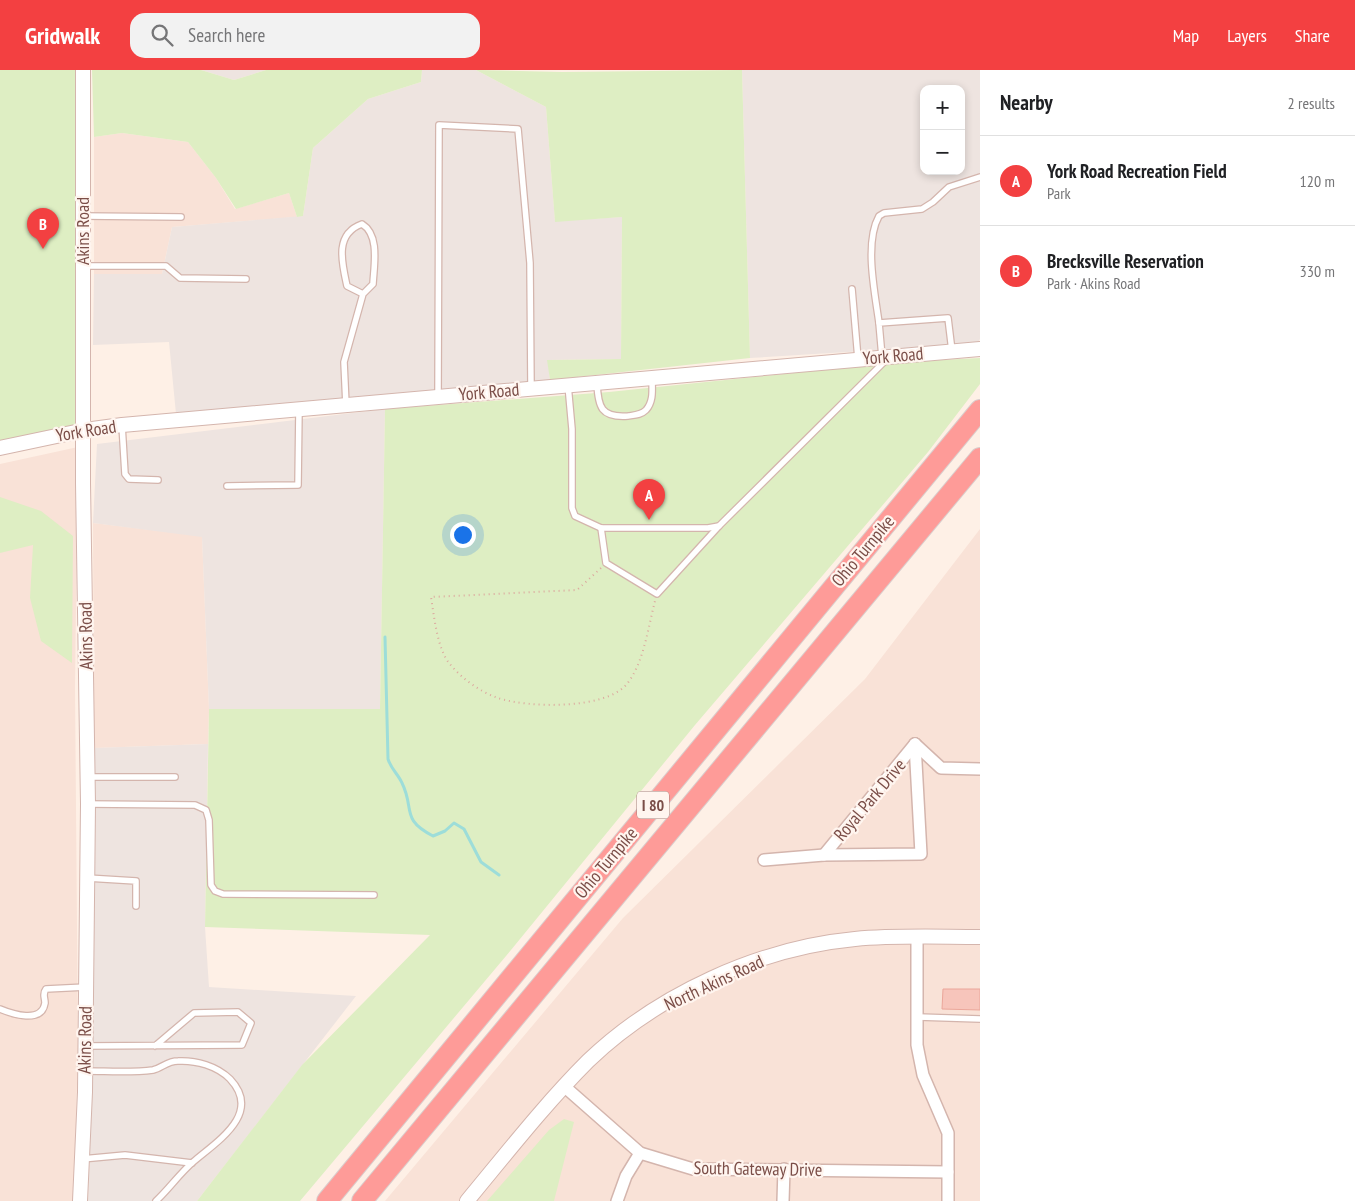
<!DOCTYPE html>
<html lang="en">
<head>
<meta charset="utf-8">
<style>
  :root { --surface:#fff; --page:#f2f2f2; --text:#202124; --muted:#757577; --line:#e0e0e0; --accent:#f34041 }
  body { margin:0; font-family:"PT Sans Narrow",sans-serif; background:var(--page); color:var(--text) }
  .controls { position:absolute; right:15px; top:15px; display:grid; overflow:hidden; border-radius:10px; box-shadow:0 2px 8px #0003 }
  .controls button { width:45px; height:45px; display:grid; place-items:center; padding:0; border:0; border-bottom:1px solid var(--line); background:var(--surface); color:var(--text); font:25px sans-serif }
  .you { position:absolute; left:462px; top:464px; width:18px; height:18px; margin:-12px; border:4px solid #fff; border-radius:50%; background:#1a73e8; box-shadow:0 0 0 8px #1a73e833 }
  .badge { display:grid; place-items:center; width:32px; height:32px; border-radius:50%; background:var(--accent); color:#fff; font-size:16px; font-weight:700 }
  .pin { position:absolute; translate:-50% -41px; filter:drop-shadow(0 1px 2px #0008) }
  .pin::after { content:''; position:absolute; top:26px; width:18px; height:15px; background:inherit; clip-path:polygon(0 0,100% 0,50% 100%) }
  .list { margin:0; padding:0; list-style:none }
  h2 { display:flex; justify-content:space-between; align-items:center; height:65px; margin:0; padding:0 20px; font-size:21px }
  h2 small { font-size:16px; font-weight:400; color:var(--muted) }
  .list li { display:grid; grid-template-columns:32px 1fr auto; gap:15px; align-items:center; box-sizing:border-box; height:90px; padding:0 20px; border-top:1px solid var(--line) }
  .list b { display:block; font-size:19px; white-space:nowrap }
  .list p { margin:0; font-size:16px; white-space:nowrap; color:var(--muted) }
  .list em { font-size:16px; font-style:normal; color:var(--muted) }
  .icon { flex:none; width:28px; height:28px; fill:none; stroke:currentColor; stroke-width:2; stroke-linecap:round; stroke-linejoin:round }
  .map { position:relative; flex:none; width:980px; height:1131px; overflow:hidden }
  header { display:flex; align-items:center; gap:30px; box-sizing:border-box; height:70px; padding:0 25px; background:var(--accent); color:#fff }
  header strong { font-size:24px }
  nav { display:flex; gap:28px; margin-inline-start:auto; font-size:18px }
  .search { width:350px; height:45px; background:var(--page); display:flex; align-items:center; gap:12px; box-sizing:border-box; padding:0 18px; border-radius:15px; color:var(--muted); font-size:19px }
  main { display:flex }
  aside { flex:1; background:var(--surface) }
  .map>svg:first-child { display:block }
  .residential { fill:#f9e2d7 }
  .industrial { fill:#eee4e0; fill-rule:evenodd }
  .green { fill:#deeec3 }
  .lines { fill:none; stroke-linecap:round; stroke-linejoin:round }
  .stream { stroke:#9dddd9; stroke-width:3 }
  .building { fill:#f7c5bb; stroke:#eba69a }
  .service-casing { stroke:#d4b5ad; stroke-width:8 }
  .minor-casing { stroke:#d4b5ad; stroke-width:14 }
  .tertiary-casing { stroke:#d4b5ad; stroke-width:16 }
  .motorway-casing { stroke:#dacdcc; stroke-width:22 }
  .path { stroke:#dca89e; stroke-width:2; stroke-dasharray:1 4; stroke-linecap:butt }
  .service { stroke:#fff; stroke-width:5.5 }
  .minor { stroke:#fff; stroke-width:11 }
  .tertiary { stroke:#fff; stroke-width:14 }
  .motorway { stroke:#fe9b98; stroke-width:20 }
  .labels { text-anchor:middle; stroke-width:4.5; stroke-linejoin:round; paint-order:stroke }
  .shield { fill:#fff5ef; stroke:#a3807a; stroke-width:1 }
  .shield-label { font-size:16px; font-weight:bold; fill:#7b4e48 }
  .street-label { font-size:18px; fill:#7b4e48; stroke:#fff5ef }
</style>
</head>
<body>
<header>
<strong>Gridwalk</strong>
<div class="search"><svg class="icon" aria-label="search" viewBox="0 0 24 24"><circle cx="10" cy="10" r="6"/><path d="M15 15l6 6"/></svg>Search here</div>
<nav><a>Map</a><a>Layers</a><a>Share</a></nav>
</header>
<main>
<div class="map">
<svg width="980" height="1131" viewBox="0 0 980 1131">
  <rect width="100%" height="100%" fill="#fef0e6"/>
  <g class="residential">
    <polygon points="122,63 188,72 216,108 235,139 289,123 297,147 172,157 162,204 94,204 94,67"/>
    <polygon points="78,377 75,617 78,977 74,1131 0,1131 0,394"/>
    <polygon points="93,453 202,466 209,639 208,674 94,678"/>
    <polygon points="980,459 980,1131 385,1131 623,848 865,609"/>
  </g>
  <g class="industrial">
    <polygon points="201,0 266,0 234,10"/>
    <polygon points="422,0 476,0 546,37 555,151 622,147 621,289 548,290 550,310 176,344 169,272 93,275 94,204 162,204 172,157 303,146 313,78 368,29 421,12"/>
    <path d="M742,0H980V269L977,274L750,288ZM924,19H961V101H924Z"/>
    <polygon points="385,339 380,639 209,639 202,467 93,453 97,374"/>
    <polygon points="208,674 205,857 209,917 356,926 197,1131 88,1131 92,1023 91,777 94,678"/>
  </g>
  <g class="green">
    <polygon points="0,0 85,0 86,359 0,378"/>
    <polygon points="92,0 201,0 234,10 266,0 422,0 421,12 368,29 313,78 303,146 297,147 289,123 236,139 216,108 188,72 122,63 94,67"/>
    <polygon points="476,0 562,2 742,0 750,288 550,310 547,290 621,289 622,147 555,152 546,37"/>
    <polygon points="980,288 980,314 928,382 695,655 511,880 300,1131 197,1131 302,995 430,865 205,857 209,639 380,639 385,339 609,322 901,292"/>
    <polygon points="0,427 41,441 73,466 72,593 41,571 30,528 33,475 0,483"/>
    <polygon points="564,1049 574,1052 554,1131 487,1131 549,1060"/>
  </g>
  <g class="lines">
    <path class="stream" d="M385,567L388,689C391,699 398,704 402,713C415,739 400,749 433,766L445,761L454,753L464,759L481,792L499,805"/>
  </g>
  <polygon class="building" points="943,919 980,919 980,940 942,939"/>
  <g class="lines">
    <defs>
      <g id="service">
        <polyline points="83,146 181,147"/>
        <polyline points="83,196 166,196 180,208 246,209"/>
        <polyline points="852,219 858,289"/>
        <path d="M879,253C875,223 864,173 879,146L884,143L922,139L933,132L949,117L980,107"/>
        <polyline points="882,287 879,253 948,248 952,281"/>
        <path d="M597,313C598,337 601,348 628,346C635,345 641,345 646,340C654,331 652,319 652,309"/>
        <polyline points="568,315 572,359 572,438 575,446 601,458 708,458 719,456 885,291"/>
        <polyline points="438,327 439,55 518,59 530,193 531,318"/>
        <path d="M346,335L344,292L363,224L347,216C342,193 334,164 362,154C380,165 374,195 373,214L363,224"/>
        <polyline points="122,355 125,404 129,409 158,410"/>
        <polyline points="227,416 298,415 299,339"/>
        <polyline points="601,458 606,493 657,524 719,456"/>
        <polyline points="88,707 175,707"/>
        <polyline points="88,734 195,735 206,740 209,750 211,815 215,821 223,824 374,825"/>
        <polyline points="87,808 136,811 136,836"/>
        <path d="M0,939C12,944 42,954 45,933C45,927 42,924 46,919L86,917"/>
        <polyline points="918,947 980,949"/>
        <polyline points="85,976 242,975 251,953 238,942 194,943 155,976"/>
        <path d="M85,1001C107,1001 131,1003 153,1000C162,998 167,991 178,991C196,990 217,996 230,1009C263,1044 216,1072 193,1092C180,1103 169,1119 156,1131"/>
        <polyline points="82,1089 125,1085 192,1093"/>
      </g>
      <g id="minor">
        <polyline points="915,674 941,698 980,699"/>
        <polyline points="824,785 915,674"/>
        <polyline points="764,790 824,785 921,784 915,674"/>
        <polyline points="917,867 917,975 923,1005 948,1063 948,1131"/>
        <polyline points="565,1017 640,1083 693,1099 948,1102"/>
        <polyline points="617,1131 626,1106 640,1083"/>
        <polyline points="783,1131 784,1099"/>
      </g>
      <g id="tertiary">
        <polyline points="0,378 85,360 122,355 980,279"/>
        <polyline points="80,1131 85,1022 88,734 83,413 83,0"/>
        <path d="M467,1131C506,1084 545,1034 588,991C658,924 759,878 855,869C897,865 939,867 980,867"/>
      </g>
      <g id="motorway">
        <polyline points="327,1131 980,340"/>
        <polyline points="362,1131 980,388"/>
      </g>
    </defs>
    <use href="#service" class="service-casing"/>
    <use href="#minor" class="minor-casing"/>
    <use href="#tertiary" class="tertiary-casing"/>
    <use href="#motorway" class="motorway-casing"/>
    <path class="path" d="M601,498L577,520L431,527C434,545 437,578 449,593C461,608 480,622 498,628C528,638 605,640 627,614C644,592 648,558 655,531"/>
    <use href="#service" class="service"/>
    <use href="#minor" class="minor"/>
    <use href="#tertiary" class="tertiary"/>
    <use href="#motorway" class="motorway"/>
  </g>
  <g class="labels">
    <rect class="shield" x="637" y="721.5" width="32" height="27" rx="4"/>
    <g class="shield-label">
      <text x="653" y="741">I 80</text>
    </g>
    <g class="street-label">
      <text transform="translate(83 161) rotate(-90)" y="6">Akins Road</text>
      <text transform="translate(893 286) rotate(-5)" y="6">York Road</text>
      <text transform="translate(489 322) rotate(-5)" y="6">York Road</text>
      <text transform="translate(86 361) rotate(-9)" y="6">York Road</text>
      <text transform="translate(863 481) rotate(-50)" y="6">Ohio Turnpike</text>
      <text transform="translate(86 566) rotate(-91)" y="6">Akins Road</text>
      <text transform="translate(870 730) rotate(-50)" y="6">Royal Park Drive</text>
      <text transform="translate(606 793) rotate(-50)" y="6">Ohio Turnpike</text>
      <text transform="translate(714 913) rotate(-25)" y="6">North Akins Road</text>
      <text transform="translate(85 970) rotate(-89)" y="6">Akins Road</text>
      <text transform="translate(758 1099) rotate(1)" y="6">South Gateway Drive</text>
    </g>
  </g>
</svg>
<div class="controls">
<button>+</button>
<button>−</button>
</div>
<div class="you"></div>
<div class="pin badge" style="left:649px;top:450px">A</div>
<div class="pin badge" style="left:43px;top:179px">B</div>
</div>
<aside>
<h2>Nearby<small>2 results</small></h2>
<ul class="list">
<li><span class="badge">A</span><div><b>York Road Recreation Field</b><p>Park</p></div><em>120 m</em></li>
<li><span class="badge">B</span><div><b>Brecksville Reservation</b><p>Park · Akins Road</p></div><em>330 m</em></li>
</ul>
</aside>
</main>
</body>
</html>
